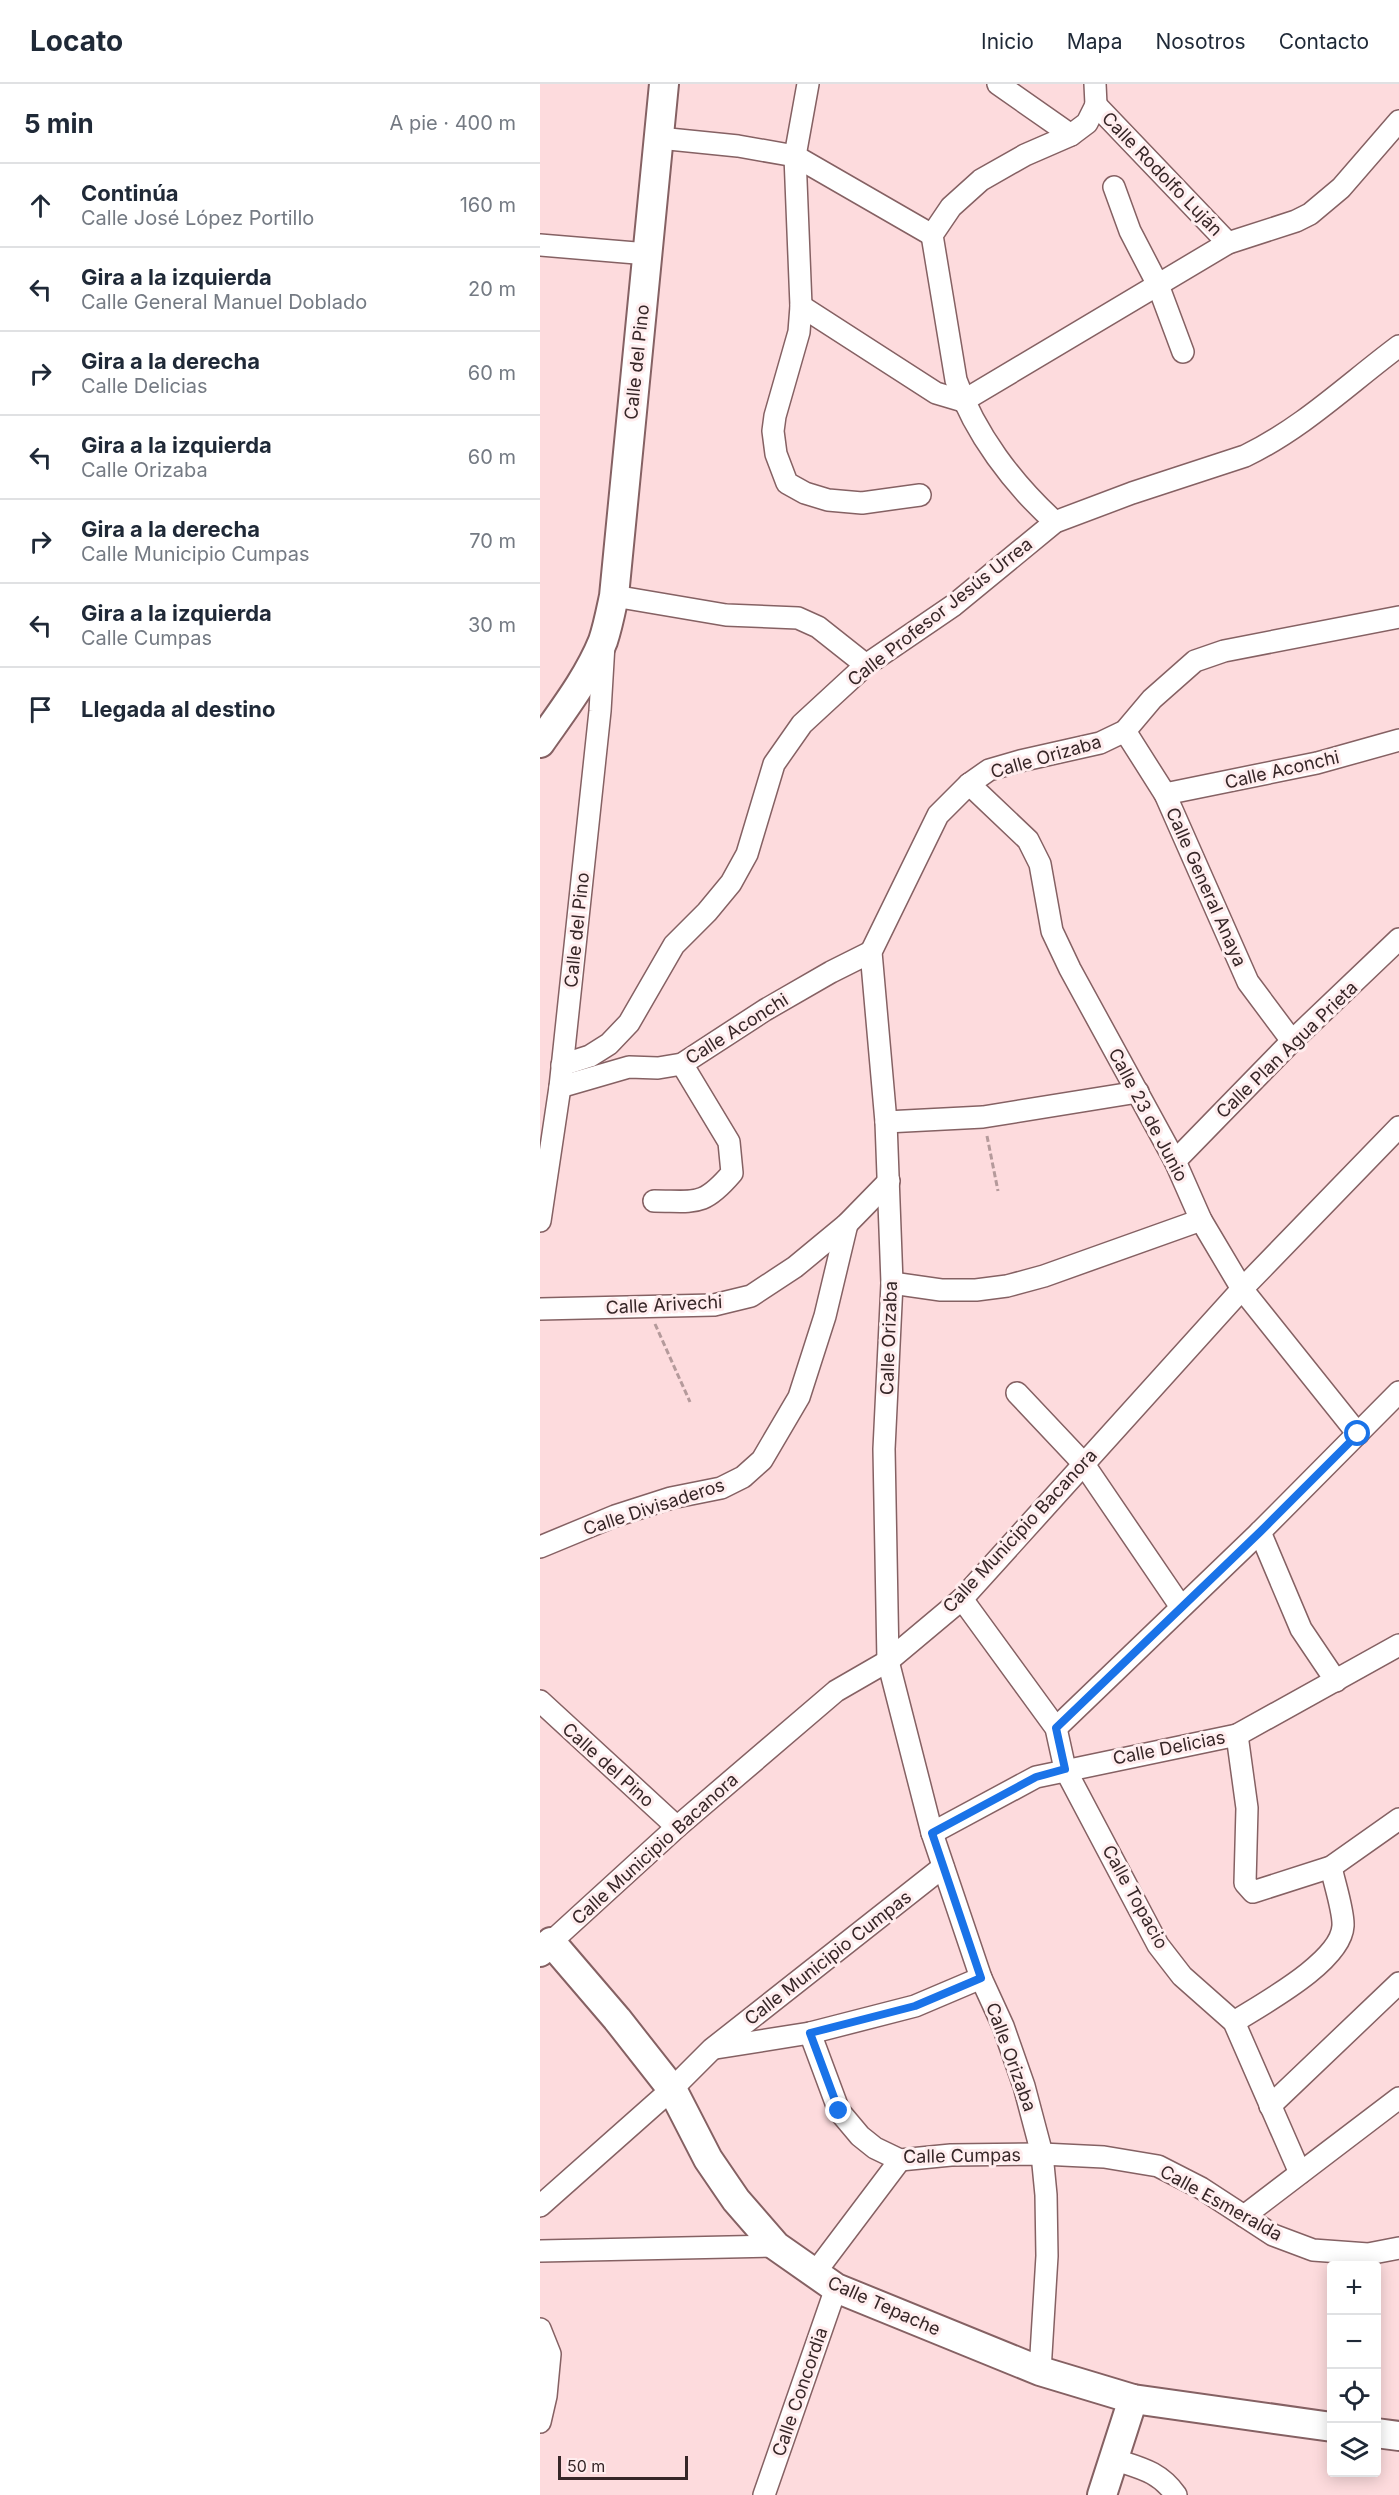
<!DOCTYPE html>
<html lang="es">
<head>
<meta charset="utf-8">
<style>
  :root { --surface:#fff; --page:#f2f2f3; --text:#1f2937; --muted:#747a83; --line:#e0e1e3 }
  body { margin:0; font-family:Inter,sans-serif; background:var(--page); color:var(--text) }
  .controls { position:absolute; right:18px; bottom:18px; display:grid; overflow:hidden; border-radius:6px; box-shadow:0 3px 15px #0003 }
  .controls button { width:54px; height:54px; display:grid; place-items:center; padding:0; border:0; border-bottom:2px solid var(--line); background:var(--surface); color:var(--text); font:30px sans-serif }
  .scale { position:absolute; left:18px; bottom:15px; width:130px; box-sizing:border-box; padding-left:6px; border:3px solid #362627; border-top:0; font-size:16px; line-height:21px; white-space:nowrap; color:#362627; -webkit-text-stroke:4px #ffedee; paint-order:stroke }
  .stop { position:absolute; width:18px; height:18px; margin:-14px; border:4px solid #1a73e8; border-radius:50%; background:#fff }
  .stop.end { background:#1a73e8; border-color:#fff; box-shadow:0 2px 6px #0008 }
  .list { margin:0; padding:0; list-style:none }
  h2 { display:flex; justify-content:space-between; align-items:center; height:78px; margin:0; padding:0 24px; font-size:26px }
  h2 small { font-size:20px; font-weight:400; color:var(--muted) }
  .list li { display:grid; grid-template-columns:39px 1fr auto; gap:18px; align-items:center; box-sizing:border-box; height:84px; padding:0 24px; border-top:2px solid var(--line) }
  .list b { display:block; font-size:22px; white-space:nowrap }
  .list p { margin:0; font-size:20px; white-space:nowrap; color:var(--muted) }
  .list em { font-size:20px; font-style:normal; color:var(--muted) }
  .icon { flex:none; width:33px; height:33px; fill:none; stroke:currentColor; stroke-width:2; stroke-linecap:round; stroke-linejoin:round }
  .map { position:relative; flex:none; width:859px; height:2411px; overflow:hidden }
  header { display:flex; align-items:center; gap:36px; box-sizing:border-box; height:84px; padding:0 30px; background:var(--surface); border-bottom:2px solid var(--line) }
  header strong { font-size:28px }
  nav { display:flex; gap:33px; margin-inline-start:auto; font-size:21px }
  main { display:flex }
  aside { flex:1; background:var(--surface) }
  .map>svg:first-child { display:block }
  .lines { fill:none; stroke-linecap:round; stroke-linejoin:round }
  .street-casing { stroke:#856163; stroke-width:24 }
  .secondary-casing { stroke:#856163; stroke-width:32 }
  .path { stroke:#b59a9b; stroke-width:3; stroke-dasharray:6 3; stroke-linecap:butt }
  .street { stroke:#fff; stroke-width:21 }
  .secondary { stroke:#fff; stroke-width:28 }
  .route { stroke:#1a73e8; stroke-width:8 }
  .labels { text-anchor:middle; stroke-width:6; stroke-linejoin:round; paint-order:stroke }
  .street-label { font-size:18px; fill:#362627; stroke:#ffedee }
</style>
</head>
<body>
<header>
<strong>Locato</strong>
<nav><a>Inicio</a><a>Mapa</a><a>Nosotros</a><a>Contacto</a></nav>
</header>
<main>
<aside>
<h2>5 min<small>A pie · 400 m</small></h2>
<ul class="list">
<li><svg class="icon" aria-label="ahead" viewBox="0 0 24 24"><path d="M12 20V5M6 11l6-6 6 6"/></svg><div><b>Continúa</b><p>Calle José López Portillo</p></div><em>160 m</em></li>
<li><svg class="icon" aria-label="left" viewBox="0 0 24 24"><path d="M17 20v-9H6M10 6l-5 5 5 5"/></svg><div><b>Gira a la izquierda</b><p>Calle General Manuel Doblado</p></div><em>20 m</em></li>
<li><svg class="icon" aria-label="right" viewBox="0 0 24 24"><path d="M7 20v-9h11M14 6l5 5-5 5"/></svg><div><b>Gira a la derecha</b><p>Calle Delicias</p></div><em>60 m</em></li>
<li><svg class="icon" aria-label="left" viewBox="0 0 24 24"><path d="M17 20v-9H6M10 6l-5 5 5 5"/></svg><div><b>Gira a la izquierda</b><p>Calle Orizaba</p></div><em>60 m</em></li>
<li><svg class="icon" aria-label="right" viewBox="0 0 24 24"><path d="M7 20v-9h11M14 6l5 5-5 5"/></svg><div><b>Gira a la derecha</b><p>Calle Municipio Cumpas</p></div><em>70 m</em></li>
<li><svg class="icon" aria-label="left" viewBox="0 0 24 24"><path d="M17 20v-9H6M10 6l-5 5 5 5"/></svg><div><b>Gira a la izquierda</b><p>Calle Cumpas</p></div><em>30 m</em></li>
<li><svg class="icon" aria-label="arrive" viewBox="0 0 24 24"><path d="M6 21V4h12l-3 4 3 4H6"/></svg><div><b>Llegada al destino</b></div></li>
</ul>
</aside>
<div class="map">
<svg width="859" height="2411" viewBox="0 0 859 2411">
  <rect width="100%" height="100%" fill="#fddbdd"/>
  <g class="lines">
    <defs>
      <g id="street">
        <polyline points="268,0 255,72 261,222 259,248 235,332 233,347 236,370 247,399 265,409 288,416 322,419 380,411"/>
        <polyline points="458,0 531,51"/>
        <polyline points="555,0 556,21"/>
        <polyline points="556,21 688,159"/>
        <polyline points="119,54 198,62 255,72 392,151"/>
        <polyline points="574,103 590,147 618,201 643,268"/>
        <polyline points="0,161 108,170"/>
        <polyline points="261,222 396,309 423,317"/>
        <polyline points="423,317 688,159 756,137 770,130 801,104 859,37"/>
        <path d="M515,438C473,400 435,350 416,296L392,151L411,123L441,96L485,71L531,51L547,39L556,21"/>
        <polyline points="74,512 186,531 258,534 278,543 326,581"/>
        <polyline points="585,647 625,710 708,898 752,957"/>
        <polyline points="429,700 488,756 500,780 512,847 530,885 635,1077 661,1136 702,1205 818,1350"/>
        <polyline points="625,710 777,679 859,656"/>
        <path d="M22,981L50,972L69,960L89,939L134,861L167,828L191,799L207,770L234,680L262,640L326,581L414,521L515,438L592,409L705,372C763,344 808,300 859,262"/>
        <polyline points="20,1003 89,983 118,984 142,980 225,926 291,888 331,868"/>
        <polyline points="346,1038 443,1033 598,1008"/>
        <polyline points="635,1077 752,957 859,855"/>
        <path d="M114,1117C156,1117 163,1123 192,1089L189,1058L142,980"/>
        <polyline points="0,1137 20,1003 60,627 64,560"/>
        <polyline points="352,1199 401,1206 436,1206 467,1202 504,1192 661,1136"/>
        <polyline points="0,1225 174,1221 211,1212 255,1183 307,1140 349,1097"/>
        <polyline points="477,1309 543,1379 641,1523"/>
        <polyline points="720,1448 761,1545 796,1597"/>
        <polyline points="0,1463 75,1432 131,1414 181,1404 203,1393 222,1376 259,1313 285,1232 307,1140"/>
        <polyline points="422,1515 516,1644 525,1685 618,1861 642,1892 694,1938 760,2089"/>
        <polyline points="0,1617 137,1743"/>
        <polyline points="516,1644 720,1448 859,1308"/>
        <polyline points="697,1651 707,1724 705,1799 713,1808 791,1783 859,1735"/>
        <polyline points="392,1749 496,1693 697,1651 859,1561"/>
        <polyline points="11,1858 137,1743 296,1607 348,1577 422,1515 702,1205 859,1043"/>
        <path d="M694,1938C722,1920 801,1878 803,1842C804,1828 794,1798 791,1783"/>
        <polyline points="270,1949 299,2027 320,2052 335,2064 360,2076 411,2071 502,2070 564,2073 618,2082 661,2104 733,2151 773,2166 828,2170 859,2164"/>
        <polyline points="176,1964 270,1949 375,1922 441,1894"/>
        <polyline points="730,2022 859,1899"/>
        <polyline points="0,2122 132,2005 172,1965 403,1783"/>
        <polyline points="704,2132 859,2014"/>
        <polyline points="0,2167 236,2162"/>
        <polyline points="274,2190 360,2076"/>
        <polyline points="0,2245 10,2270 6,2312 0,2338"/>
        <polyline points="500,2287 507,2172 506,2111 502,2070 484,2002 463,1942 441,1894 392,1749 348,1577 344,1365 352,1199 346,1038 331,868 398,731 429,700 449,686 480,677 560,659 585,647 612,615 655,577 684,567 859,533"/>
        <path d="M573,2375C600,2384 619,2387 636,2411"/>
        <polyline points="224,2411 296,2204"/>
      </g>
      <g id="secondary">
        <path d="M0,659C23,626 48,594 63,557C68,542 71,526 74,512L124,0"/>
        <polyline points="0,1868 11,1858 77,1935 132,2005 168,2075 196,2116 236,2162 296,2204 500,2287 593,2315 792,2343"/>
        <polyline points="836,2349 859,2352"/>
        <polyline points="562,2411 593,2315"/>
      </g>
    </defs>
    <use href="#street" class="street-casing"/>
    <use href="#secondary" class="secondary-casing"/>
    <g class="path">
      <polyline points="447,1052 458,1107"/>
      <polyline points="115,1240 150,1318"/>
    </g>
    <use href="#street" class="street"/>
    <use href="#secondary" class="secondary"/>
  </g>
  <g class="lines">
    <polyline class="route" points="299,2027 270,1949 375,1922 441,1894 392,1749 496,1693 525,1685 516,1644 720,1448 818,1350"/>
  </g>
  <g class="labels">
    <g class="street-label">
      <text transform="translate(622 90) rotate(46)" y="6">Calle Rodolfo Luján</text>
      <text transform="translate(97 278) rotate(-84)" y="6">Calle del Pino</text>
      <text transform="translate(400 528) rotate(-38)" y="6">Calle Profesor Jesús Urrea</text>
      <text transform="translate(506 673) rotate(-16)" y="6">Calle Orizaba</text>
      <text transform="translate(742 686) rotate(-13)" y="6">Calle Aconchi</text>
      <text transform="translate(666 803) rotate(66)" y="6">Calle General Anaya</text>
      <text transform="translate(37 846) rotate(-84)" y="6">Calle del Pino</text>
      <text transform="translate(197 945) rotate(-32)" y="6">Calle Aconchi</text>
      <text transform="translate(747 966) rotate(-44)" y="6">Calle Plan Agua Prieta</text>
      <text transform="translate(608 1031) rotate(62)" y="6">Calle 23 de Junio</text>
      <text transform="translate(124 1221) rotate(-3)" y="6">Calle Arivechi</text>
      <text transform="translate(349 1254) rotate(-88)" y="6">Calle Orizaba</text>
      <text transform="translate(114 1423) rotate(-18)" y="6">Calle Divisaderos</text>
      <text transform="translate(480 1447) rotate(-47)" y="6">Calle Municipio Bacanora</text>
      <text transform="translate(629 1664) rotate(-11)" y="6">Calle Delicias</text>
      <text transform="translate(68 1681) rotate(42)" y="6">Calle del Pino</text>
      <text transform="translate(115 1765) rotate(-42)" y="6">Calle Municipio Bacanora</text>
      <text transform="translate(595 1813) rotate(61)" y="6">Calle Topacio</text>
      <text transform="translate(288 1874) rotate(-38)" y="6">Calle Municipio Cumpas</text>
      <text transform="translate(471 1973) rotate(70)" y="6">Calle Orizaba</text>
      <text transform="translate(422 2072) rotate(-1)" y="6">Calle Cumpas</text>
      <text transform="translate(681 2119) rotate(29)" y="6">Calle Esmeralda</text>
      <text transform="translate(344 2222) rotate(24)" y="6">Calle Tepache</text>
      <text transform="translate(260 2308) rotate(-71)" y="6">Calle Concordia</text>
    </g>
  </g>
</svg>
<div class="controls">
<button>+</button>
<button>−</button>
<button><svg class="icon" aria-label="locate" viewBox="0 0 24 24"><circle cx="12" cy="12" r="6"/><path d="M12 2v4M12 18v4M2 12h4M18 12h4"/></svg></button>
<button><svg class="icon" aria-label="layers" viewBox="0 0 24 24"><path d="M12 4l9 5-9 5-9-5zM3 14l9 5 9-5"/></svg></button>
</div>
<div class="scale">50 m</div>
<div class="stop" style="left:818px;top:1350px"></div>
<div class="stop end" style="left:299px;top:2027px"></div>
</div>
</main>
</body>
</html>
